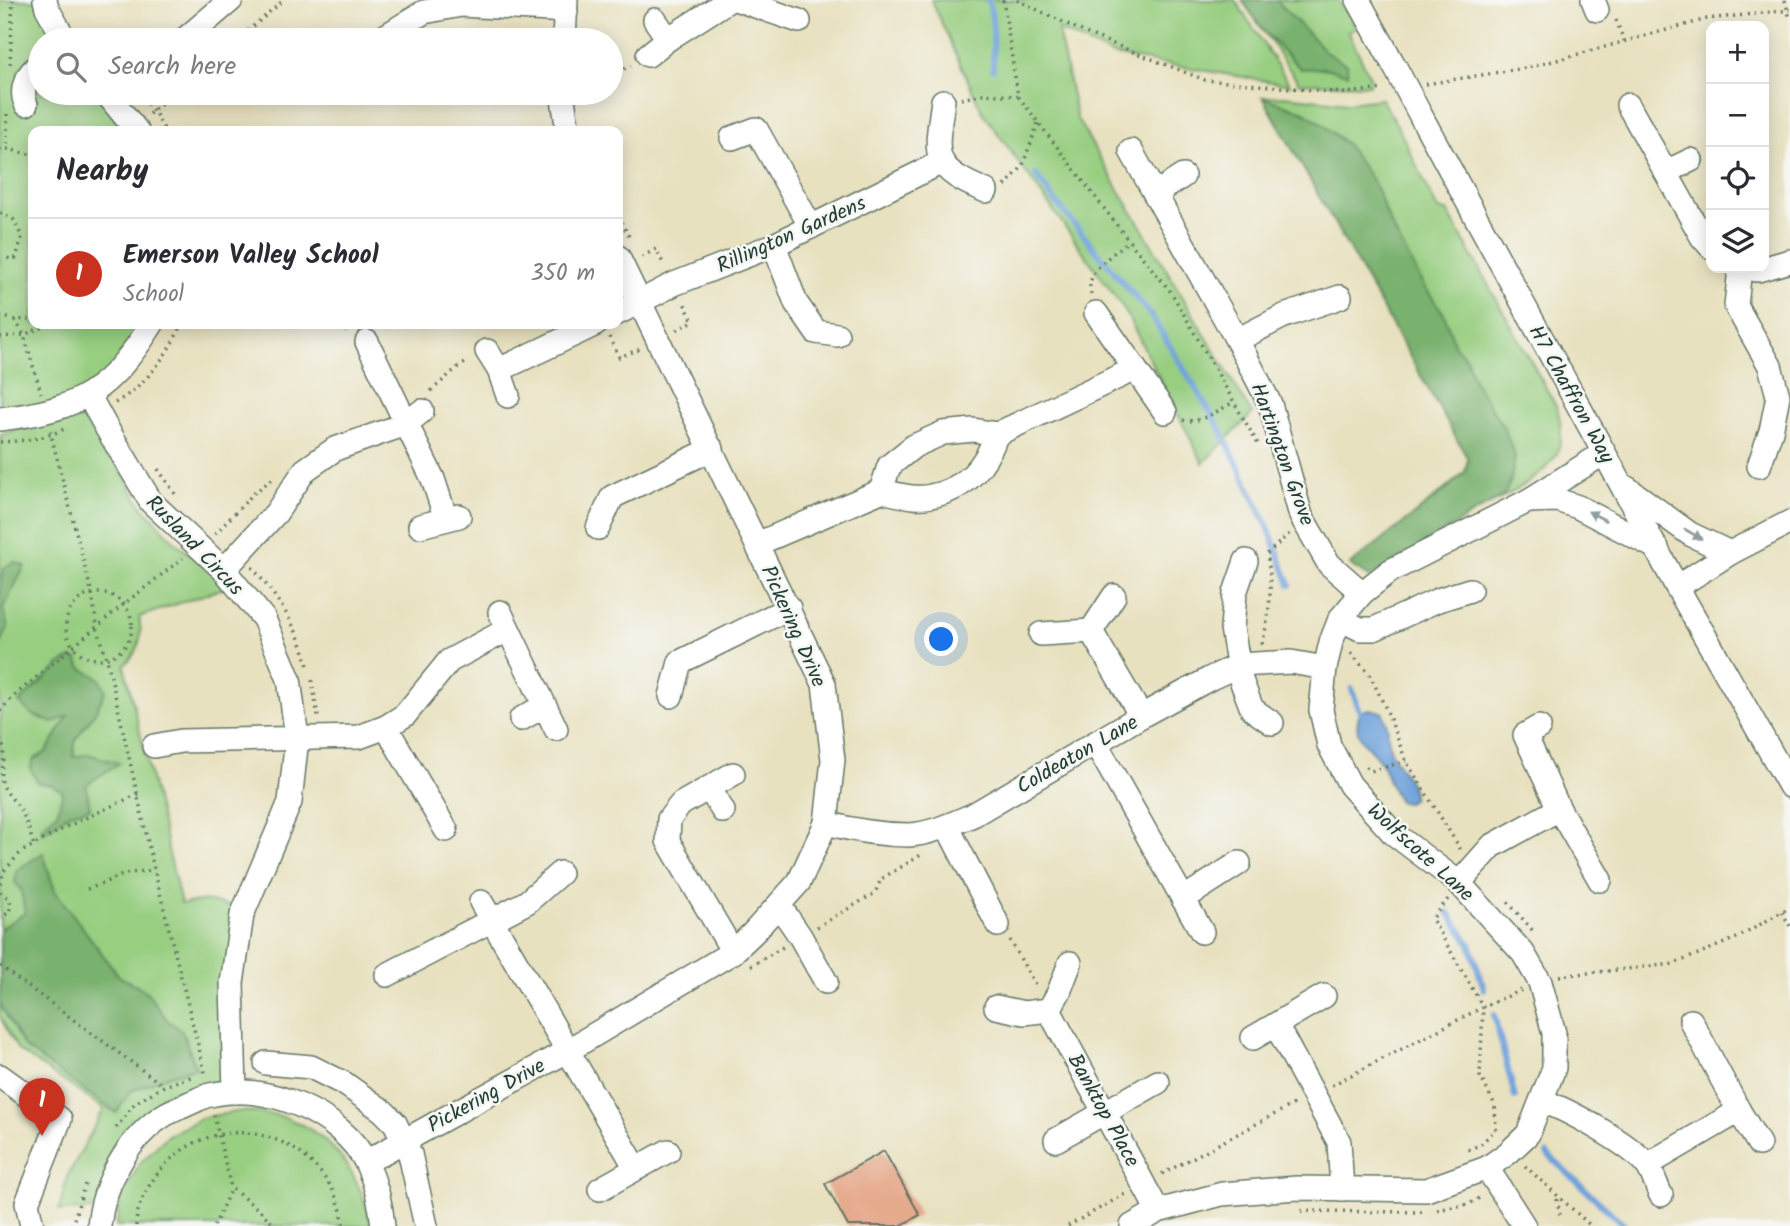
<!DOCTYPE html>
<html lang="en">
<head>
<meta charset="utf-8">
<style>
  :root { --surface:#fff; --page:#f7f7f7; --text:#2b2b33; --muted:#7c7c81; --line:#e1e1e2; --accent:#c8321e }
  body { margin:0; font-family:Kalam,sans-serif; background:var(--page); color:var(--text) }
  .controls { position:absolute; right:21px; top:21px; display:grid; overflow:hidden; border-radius:14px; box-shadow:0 4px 18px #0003 }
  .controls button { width:63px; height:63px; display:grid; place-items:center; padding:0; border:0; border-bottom:2px solid var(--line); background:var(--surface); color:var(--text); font:35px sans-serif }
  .you { position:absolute; left:942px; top:640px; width:24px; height:24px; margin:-18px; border:5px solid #fff; border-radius:50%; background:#1a73e8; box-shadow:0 0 0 10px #1a73e833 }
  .badge { display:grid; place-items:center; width:46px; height:46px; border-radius:50%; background:var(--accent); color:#fff; font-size:23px; font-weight:700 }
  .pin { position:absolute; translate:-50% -58px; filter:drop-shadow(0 2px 4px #0008) }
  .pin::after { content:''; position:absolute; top:37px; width:24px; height:21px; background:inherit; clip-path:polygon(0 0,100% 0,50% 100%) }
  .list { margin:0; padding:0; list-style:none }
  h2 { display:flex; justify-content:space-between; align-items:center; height:91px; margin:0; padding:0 28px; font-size:30px }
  h2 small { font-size:23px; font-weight:400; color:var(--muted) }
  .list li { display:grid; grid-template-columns:46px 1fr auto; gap:21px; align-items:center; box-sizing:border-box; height:112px; padding:0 28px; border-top:2px solid var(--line) }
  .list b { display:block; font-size:26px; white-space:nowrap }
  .list p { margin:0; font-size:23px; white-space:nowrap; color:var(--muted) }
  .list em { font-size:23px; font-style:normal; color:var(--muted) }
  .icon { flex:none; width:38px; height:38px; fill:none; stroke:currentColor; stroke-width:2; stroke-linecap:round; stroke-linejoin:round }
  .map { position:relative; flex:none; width:1790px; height:1226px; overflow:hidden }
  .search { position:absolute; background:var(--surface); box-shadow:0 4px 18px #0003; left:28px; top:28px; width:595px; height:77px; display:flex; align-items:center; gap:18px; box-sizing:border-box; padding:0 24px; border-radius:38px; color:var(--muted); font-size:26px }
  .panel { position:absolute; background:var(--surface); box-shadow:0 4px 18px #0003; left:28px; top:126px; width:595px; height:203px; border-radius:14px }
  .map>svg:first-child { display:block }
  .green { fill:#97ce80; stroke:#5b865a; stroke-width:2 }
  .forest { fill:#79b16e; stroke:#4c7751; stroke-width:2 }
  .water { fill:#71a3dc; stroke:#487088; stroke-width:2 }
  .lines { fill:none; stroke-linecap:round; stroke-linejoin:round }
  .stream { stroke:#71a3dc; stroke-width:6 }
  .building { fill:#e6aa8d }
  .minor-casing { stroke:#657665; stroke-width:26 }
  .path { stroke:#657665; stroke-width:3.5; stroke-dasharray:2 5; stroke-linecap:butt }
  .minor { stroke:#fff; stroke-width:23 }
  .minor-bridge-casing { stroke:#657665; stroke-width:26; stroke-linecap:butt }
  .minor-bridge { stroke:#fff; stroke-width:23 }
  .oneway { fill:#8f9e9a }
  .labels { text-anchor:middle; stroke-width:5; stroke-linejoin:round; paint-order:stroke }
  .street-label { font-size:21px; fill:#1f3d34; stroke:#f6f6f2 }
</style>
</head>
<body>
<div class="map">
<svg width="1790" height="1226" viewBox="0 0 1790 1226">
  <rect width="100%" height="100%" fill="#f6f6f2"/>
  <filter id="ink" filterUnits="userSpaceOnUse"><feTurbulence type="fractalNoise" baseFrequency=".0143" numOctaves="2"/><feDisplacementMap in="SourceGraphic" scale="14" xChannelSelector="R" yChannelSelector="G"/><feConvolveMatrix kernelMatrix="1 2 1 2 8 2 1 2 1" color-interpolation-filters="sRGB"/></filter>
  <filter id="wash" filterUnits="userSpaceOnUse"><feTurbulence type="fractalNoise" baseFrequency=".00686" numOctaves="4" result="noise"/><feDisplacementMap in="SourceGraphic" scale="28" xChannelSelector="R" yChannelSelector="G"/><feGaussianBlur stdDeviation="1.57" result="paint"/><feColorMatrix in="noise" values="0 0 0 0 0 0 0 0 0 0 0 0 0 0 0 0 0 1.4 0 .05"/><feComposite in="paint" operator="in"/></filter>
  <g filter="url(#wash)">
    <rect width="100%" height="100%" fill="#e8e1bf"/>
    <g class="green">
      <polygon points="0,0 50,0 70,40 40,40 40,93 108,93 133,131 33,131 33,324 143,324 124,365 46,412 0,407"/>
      <polygon points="931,0 1235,0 1290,85 1113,55 1058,30 1077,119 1252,414 1203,463 1124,309 982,111"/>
      <polygon points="1242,0 1338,0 1357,28 1348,31 1371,79 1369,85 1299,83"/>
      <path d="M1284,96L1348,103L1381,99L1397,125L1438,210L1447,211L1557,408C1561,422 1563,437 1558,451C1548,475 1500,501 1476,510C1450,519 1422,523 1396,530L1465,472L1468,459L1263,97Z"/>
      <path d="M74,417L87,421L94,426L141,505L175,542L215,575L224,588L139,617C143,636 140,652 124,665L181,904L204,901L236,907L228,1064L217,1086L157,1112L95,1210L59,1211L67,1177L104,1109L18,1050L0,1017V437L4,433Z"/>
      <path d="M242,1111C254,1113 268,1113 280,1116C332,1132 361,1175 371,1226H116L121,1198L140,1163L168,1135L204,1117Z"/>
    </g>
    <g class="forest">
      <polygon points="1242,0 1276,0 1327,53 1346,64 1348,74 1325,68 1301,69 1266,34"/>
      <polygon points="1263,97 1304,112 1321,123 1347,145 1374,183 1392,227 1424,286 1444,314 1455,346 1466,358 1474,380 1505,430 1515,457 1511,480 1504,495 1369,577 1350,565 1448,488 1465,472 1468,459"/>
      <polygon points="14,562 25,566 3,608 8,628 0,646 0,583 4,568"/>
      <polygon points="72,658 77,660 81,668 99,678 106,690 96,711 76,739 73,757 88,754 119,763 86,785 90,808 70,813 42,833 42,827 57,813 63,792 52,785 38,783 30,768 34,759 46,752 68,716 52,723 31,714 19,702 62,663"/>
      <polygon points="43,853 55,891 119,976 146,991 168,1021 182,1031 196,1068 170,1075 131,1091 116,1113 24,1047 0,1004 0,929 25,913 21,890 15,882 17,870"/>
    </g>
    <path class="water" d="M1369,709L1382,712C1392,730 1385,738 1392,754C1399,769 1414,782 1413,798L1408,803L1400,802C1391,791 1389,779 1383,766C1374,746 1349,742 1360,712Z"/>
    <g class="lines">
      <g class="stream">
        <path d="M988,0C995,22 993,46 993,69"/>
        <polyline points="1036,175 1054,200 1152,317 1220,428 1268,527 1290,585"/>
        <polyline points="1352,689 1360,712"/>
        <polyline points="1448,912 1470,944 1484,989"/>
        <polyline points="1494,1015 1515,1097"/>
        <polyline points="1547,1154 1625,1226"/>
      </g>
    </g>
    <g id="blocks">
      <polygon class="building" points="884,1151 920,1215 900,1226 848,1226 825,1184"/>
    </g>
  </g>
  <g filter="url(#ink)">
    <use href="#blocks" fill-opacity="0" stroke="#657665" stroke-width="2"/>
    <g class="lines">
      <defs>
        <g id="minor">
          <polyline points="45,0 47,8 65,40"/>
          <polyline points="738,0 799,21"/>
          <polyline points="1358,0 1395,67"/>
          <polyline points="1593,0 1597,10"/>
          <polyline points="655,20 668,39"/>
          <polyline points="184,40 231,0"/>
          <polyline points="379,40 424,12 461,5 566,11"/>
          <polyline points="564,40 566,0"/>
          <polyline points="648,55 668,39 729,0"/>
          <polyline points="106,93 137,131"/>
          <polyline points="562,93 568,131"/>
          <path d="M943,101C935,156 930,168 986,191"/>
          <path d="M26,104C19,88 28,73 40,64"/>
          <polyline points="1628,105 1702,237 1711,247"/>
          <polyline points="1422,118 1677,587 1790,786"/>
          <polyline points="732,138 756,129 811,227"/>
          <polyline points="1131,151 1237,340 1270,404 1301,516 1329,564 1362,593"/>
          <polyline points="1666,172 1691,160"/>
          <polyline points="1155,194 1183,176"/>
          <polyline points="774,245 796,303 816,332 837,335"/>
          <polyline points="1740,268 1736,306 1770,366 1778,396 1771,431 1759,466"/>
          <polyline points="1741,268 1758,270 1790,261"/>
          <polyline points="618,313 674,284 774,245 940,163"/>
          <polyline points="1096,313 1165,412"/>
          <polyline points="1237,340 1284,316 1340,297"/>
          <polyline points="367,342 433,479 446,519"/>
          <polyline points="487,351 499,370 508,396"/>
          <polyline points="499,370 596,324"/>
          <polyline points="89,396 106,427 151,502 224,570 264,619 289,679 297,738 290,802 242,915 232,983 235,1092"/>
          <path d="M0,419C80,410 109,391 152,324"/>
          <polyline points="1627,488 1690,534 1730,553"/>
          <path d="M881,491C897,494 915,500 931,496C967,489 985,466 997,434"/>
          <polyline points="1528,501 1557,500 1578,507 1657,548"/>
          <polyline points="420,526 459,516"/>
          <polyline points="598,528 612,497 712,449"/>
          <polyline points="757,544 881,491 889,466 914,446 943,433 973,430 997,434 1135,369"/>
          <polyline points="1246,561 1235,593 1232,628 1241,680 1252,709 1272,723"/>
          <polyline points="224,570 276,513 305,470 335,449 406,424 422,411"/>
          <polyline points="1677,587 1730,553 1790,522"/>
          <polyline points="500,612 556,729"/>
          <polyline points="1340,619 1360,629 1374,629 1438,600 1470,590"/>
          <polyline points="1091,631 1141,716"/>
          <polyline points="1041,634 1091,631 1114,596"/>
          <polyline points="671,696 680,662 789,608"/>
          <polyline points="521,719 544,706"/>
          <polyline points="386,727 446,830"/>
          <polyline points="1539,727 1525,735 1559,809 1600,880"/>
          <polyline points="1096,744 1202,932"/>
          <polyline points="154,746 181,741 359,737 386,727 405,715 449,661 507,630"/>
          <polyline points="733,774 681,804 669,819 668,841 733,952"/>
          <polyline points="709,788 723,811"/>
          <path d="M826,823C852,830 882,835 909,835C931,834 954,823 973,815L1141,716L1211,678L1239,665L1291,662L1325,668"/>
          <polyline points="947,826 998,925"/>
          <polyline points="1459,883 1492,846 1559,809"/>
          <polyline points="1183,899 1239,863"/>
          <polyline points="481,902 636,1168"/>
          <polyline points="779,905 800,936 826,982"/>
          <polyline points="387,975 527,902 560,873"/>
          <polyline points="996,1007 1024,1013 1049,1010 1059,992 1070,963"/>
          <polyline points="1049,1010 1158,1211"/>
          <polyline points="1691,1021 1739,1111 1759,1144"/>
          <polyline points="1276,1025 1339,1142 1342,1189"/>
          <polyline points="1253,1038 1324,996"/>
          <polyline points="266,1063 311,1067 345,1084 383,1111 395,1123 410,1154 426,1226"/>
          <polyline points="0,1076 60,1119 27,1203 32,1226"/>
          <path d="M1542,1101C1567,1109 1630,1144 1646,1164C1653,1172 1656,1186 1661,1195"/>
          <polyline points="1056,1140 1158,1082"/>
          <polyline points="366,1162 567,1051 733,952 753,933 799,882 826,823 833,760 824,684 618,257"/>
          <polyline points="1647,1165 1739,1111"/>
          <polyline points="1487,1168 1524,1226"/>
          <polyline points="600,1189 668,1151"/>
          <path d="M99,1226C103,1184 128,1137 166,1114C173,1110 182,1107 190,1103C196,1101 203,1096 210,1095C264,1081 342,1113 367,1164C376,1184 381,1204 383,1226"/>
          <polyline points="1132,1226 1158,1211 1222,1194 1297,1188 1426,1190 1487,1168 1508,1153 1528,1134 1554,1068 1554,1033 1540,982 1523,953 1459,883 1393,833 1350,785 1329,745 1321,710 1325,668 1331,642 1340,619 1362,593 1390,571 1528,501 1604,453"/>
        </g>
      </defs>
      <use href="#minor" class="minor-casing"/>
      <g class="path">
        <polyline points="1003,0 1018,96 1129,241 1171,292 1258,444"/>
        <polyline points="1017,0 1088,34 1205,80 1344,93 1384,89"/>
        <polyline points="1785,0 1790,19"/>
        <polyline points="1616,20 1624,41"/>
        <polyline points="85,33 91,40"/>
        <polyline points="237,40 284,0"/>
        <polyline points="10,64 13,0"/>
        <polyline points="611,74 631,66"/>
        <polyline points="1426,84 1531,67 1707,19 1790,10"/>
        <polyline points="138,93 154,111 165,131"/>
        <polyline points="961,99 983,94 1018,96"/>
        <polyline points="7,114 7,149"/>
        <polyline points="149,114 175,93"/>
        <polyline points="0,150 7,149 33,155"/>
        <polyline points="1005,186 1022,167 1038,123"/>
        <polyline points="0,213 14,220 22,237 16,258 10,259 3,256"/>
        <polyline points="618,216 631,240"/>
        <polyline points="642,257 656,249 664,265"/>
        <path d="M1091,294C1084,271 1113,255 1128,241"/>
        <polyline points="0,316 15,320 33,319"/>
        <polyline points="15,320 24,335 41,393"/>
        <polyline points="342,324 348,333"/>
        <polyline points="677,330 693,321 684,303"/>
        <polyline points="0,337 24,335 50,324"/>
        <polyline points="609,337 619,357 638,350 639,351"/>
        <polyline points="431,391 458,367 469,361"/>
        <path d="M115,403C147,384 166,357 182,324"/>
        <path d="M1183,420C1199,425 1220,409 1234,402"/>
        <polyline points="50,431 92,594 97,627 107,659 154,869 206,1077"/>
        <path d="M0,442C23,441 44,439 64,429"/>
        <polyline points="158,469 176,495"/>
        <polyline points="215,534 254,493 272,479"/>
        <path d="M252,567C278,599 298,625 308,666"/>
        <circle cx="99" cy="626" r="33"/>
        <path d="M1262,644C1270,615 1273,583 1267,554L1290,533"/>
        <polyline points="1351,653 1370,675 1387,711 1406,761 1461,850"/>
        <polyline points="312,680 318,717"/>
        <polyline points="0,711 14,696 124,604 183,558"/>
        <path d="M0,739C9,757 0,764 2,782C5,793 14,800 20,809C27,820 30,833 34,846"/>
        <polyline points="1366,767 1371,771 1406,761"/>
        <polyline points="0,884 4,871 21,852 68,826 138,794"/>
        <path d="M87,889C101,885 113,878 126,874C134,872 145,872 154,869"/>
        <polyline points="0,892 8,898 11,904 9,913 0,917"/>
        <polyline points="1448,899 1432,919 1483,1007 1480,1076 1495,1105 1496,1129 1498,1134"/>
        <polyline points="1508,902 1533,931"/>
        <polyline points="1782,912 1790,926"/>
        <polyline points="817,927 875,893 881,879 921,855"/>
        <polyline points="1010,940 1037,988"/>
        <polyline points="0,966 164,1086"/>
        <polyline points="751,966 783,947"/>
        <polyline points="1559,976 1674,964 1739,937 1790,907"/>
        <polyline points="1332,1085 1483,1007 1522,990"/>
        <polyline points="214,1115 231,1188 263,1213 274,1226"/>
        <polyline points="116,1128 135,1103 164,1086 194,1076"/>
        <polyline points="1468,1150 1481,1144 1495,1130"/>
        <polyline points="1525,1166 1591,1226"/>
        <polyline points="1162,1174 1294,1104"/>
        <polyline points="1557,1199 1560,1215"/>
        <polyline points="1437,1210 1469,1204 1483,1196"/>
        <polyline points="1301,1211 1426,1212"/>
        <polyline points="72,1226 85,1184"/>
        <path d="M136,1226C136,1208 145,1191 155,1177C198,1117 281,1119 324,1177C334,1190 343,1209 343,1226"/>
        <polyline points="214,1226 231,1188"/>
        <polyline points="1068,1226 1127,1193"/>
      </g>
      <use href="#minor" class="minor"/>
      <defs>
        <polyline id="minor-bridge" points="1395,67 1422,118"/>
      </defs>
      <use href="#minor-bridge" class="minor-bridge-casing"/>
      <use href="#minor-bridge" class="minor-bridge"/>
    </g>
    <defs><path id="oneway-solid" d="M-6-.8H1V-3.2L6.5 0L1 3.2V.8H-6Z" transform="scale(1.75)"/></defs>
    <g class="oneway">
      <use href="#oneway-solid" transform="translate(1597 516) rotate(-153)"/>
      <use href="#oneway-solid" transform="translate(1693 534) rotate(30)"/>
    </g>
  </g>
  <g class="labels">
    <g class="street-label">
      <text transform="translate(791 234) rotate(-24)" y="7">Rillington Gardens</text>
      <text transform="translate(1572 394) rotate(61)" y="7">H7 Chaffron Way</text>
      <text transform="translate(1283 454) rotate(70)" y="7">Hartington Grove</text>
      <text transform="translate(195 545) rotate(46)" y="7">Rusland Circus</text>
      <text transform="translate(794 626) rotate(66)" y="7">Pickering Drive</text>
      <text transform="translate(1077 754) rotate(-30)" y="7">Coldeaton Lane</text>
      <text transform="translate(1421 852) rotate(42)" y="7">Wolfscote Lane</text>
      <text transform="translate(486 1095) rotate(-29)" y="7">Pickering Drive</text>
      <text transform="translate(1104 1110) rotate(61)" y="7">Banktop Place</text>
    </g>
  </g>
</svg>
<div class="controls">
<button>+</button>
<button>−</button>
<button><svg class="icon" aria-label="locate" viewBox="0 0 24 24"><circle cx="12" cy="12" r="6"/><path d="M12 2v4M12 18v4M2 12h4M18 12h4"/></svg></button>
<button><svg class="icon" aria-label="layers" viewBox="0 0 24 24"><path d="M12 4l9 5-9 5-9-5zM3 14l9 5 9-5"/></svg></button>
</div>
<div class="you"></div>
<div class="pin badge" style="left:42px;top:1136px">1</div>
<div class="search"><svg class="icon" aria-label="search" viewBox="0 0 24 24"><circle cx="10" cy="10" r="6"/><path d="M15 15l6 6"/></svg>Search here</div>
<section class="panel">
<h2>Nearby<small></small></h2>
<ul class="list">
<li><span class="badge">1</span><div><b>Emerson Valley School</b><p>School</p></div><em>350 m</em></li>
</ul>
</section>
</div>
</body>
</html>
